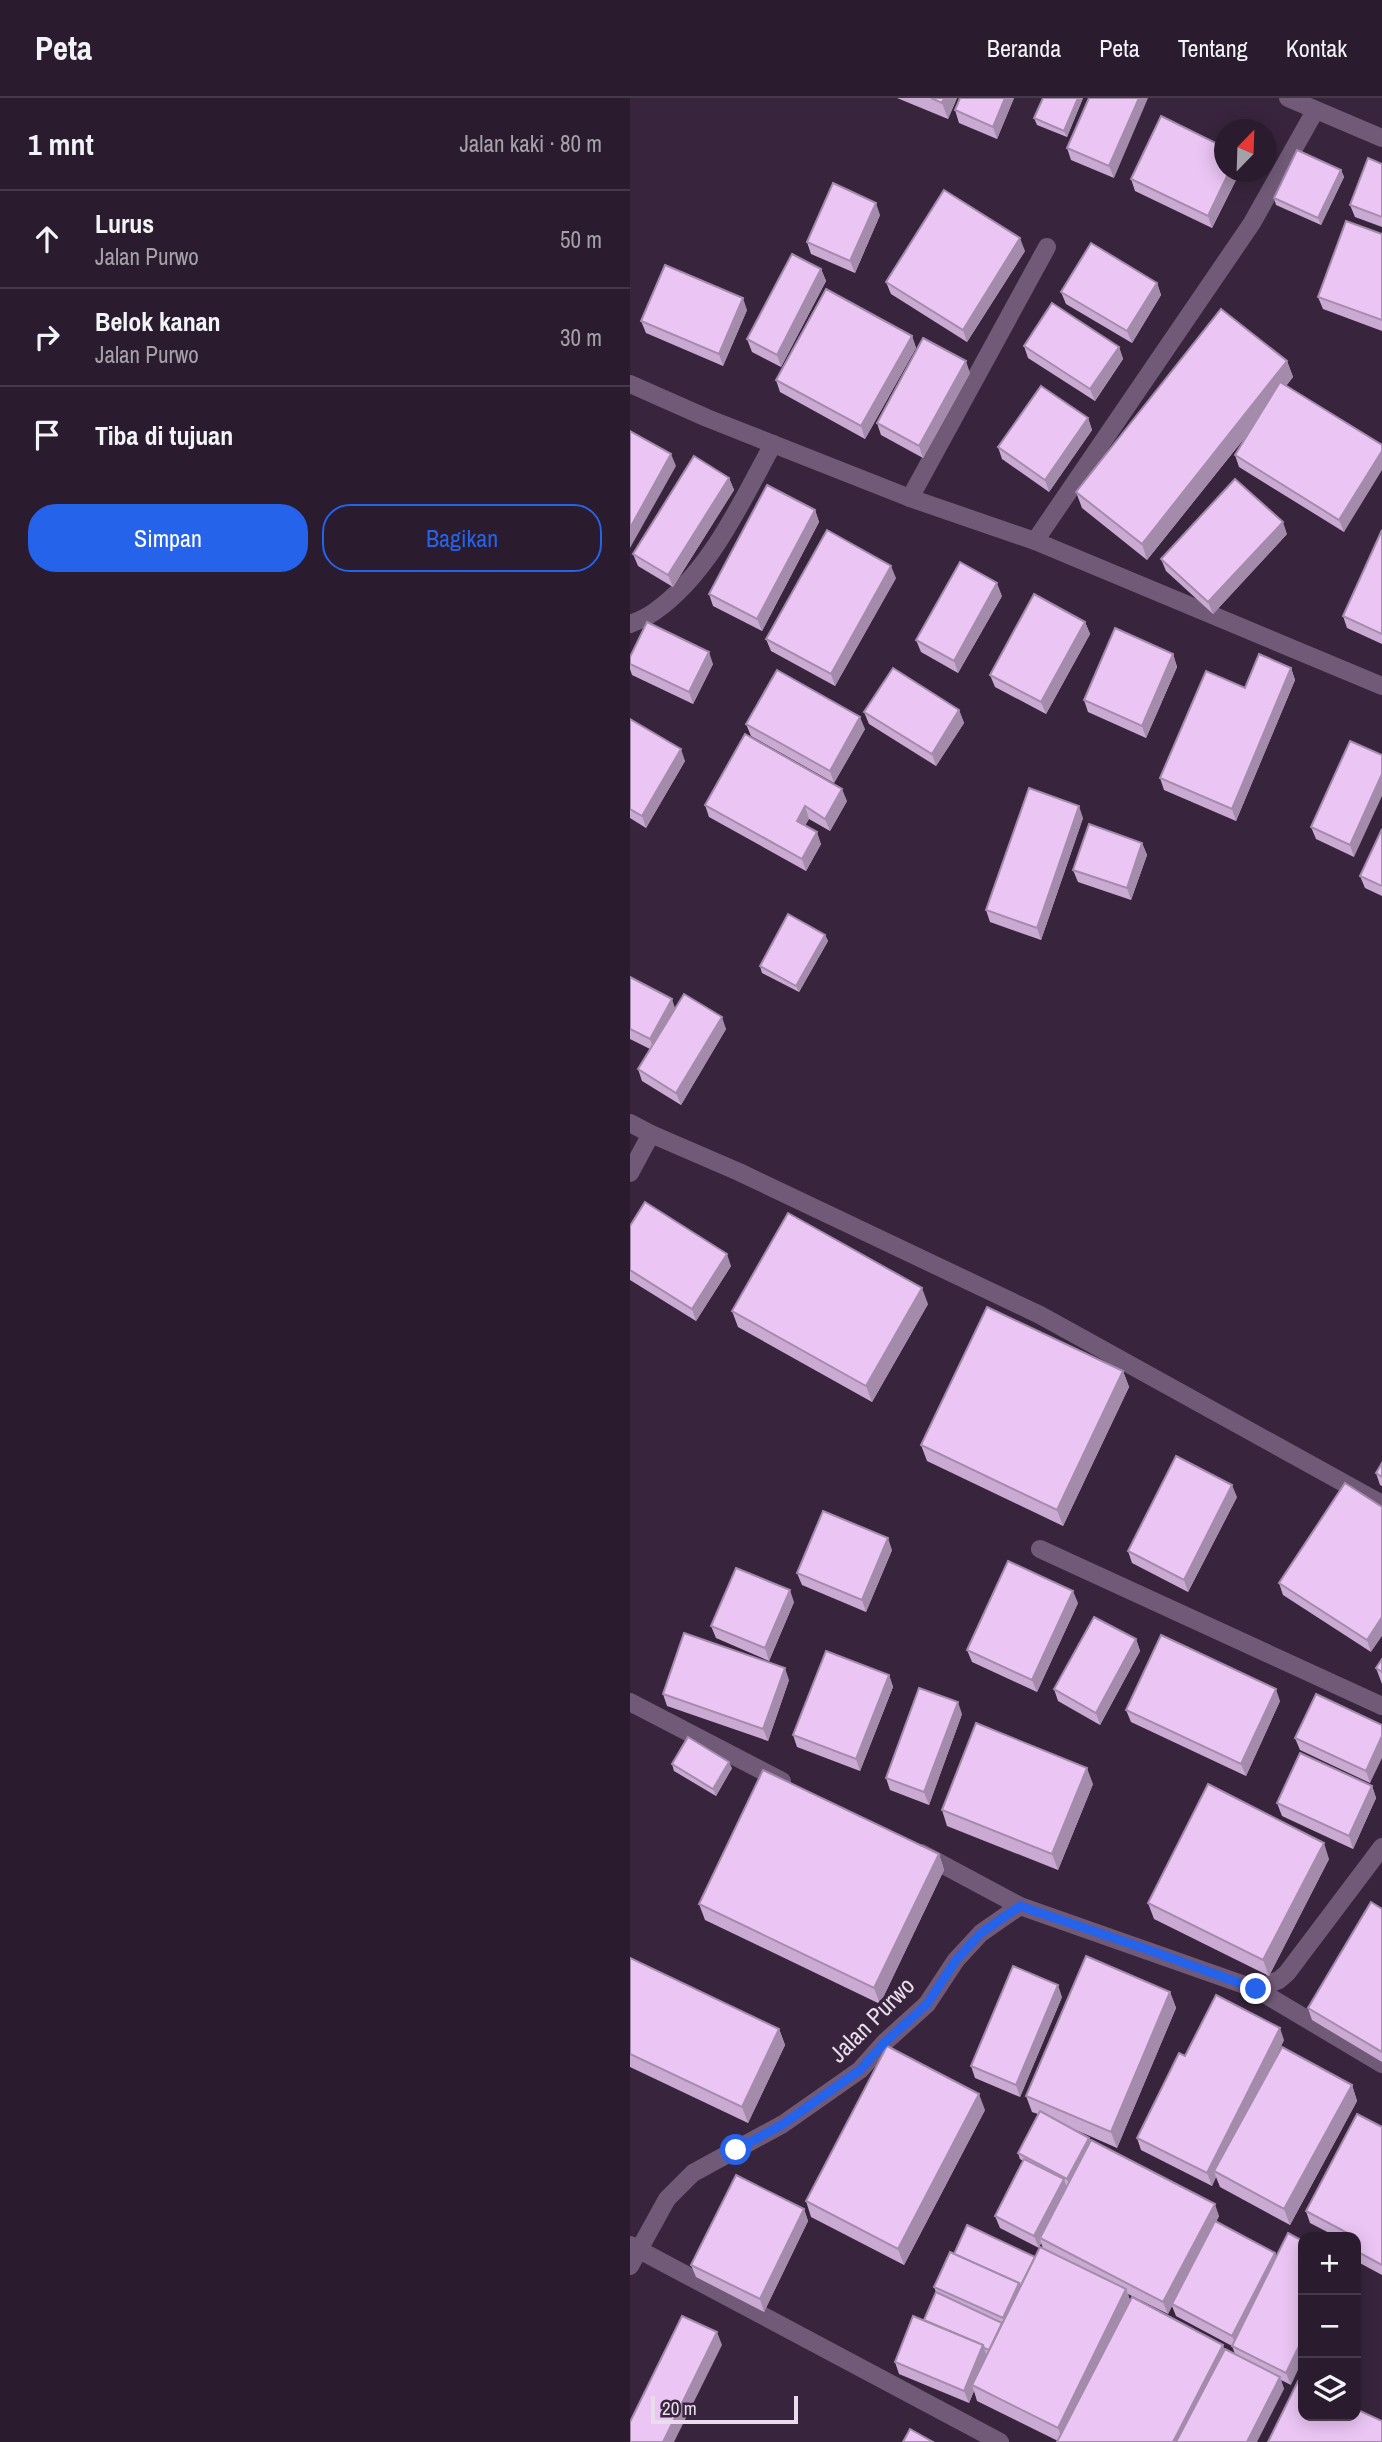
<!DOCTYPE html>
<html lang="id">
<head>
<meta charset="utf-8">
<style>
  :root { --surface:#2a1c2e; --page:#322536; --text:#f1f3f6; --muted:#a5a1aa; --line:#463a4a; --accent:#2563eb }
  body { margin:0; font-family:"Archivo Narrow",sans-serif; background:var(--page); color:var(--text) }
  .controls { position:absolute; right:21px; bottom:21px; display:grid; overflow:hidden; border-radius:14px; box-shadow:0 4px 18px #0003 }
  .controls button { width:63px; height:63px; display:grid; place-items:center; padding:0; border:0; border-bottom:2px solid var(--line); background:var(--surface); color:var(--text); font:35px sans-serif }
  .compass { position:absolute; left:584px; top:21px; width:63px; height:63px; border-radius:50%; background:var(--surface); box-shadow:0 4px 18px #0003; rotate:23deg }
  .scale { position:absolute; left:21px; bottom:18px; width:147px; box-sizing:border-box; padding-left:7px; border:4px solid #e9dded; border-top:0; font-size:19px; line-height:24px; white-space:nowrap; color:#e9dded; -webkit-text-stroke:5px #38253d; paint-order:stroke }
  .stop { position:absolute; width:21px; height:21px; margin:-16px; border:5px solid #2563eb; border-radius:50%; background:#fff }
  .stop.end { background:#2563eb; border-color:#fff; box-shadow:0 2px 7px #0008 }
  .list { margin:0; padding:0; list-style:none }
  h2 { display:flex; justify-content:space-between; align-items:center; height:91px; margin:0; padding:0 28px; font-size:30px }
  h2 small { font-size:23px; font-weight:400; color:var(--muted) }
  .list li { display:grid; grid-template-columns:46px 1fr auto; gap:21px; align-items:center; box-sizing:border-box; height:98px; padding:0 28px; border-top:2px solid var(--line) }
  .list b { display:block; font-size:26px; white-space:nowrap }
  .list p { margin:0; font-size:23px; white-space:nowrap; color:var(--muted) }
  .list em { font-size:23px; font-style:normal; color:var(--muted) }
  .actions { display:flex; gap:14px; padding:21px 28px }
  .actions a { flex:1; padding:16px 0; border:2px solid var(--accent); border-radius:28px; text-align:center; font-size:24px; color:var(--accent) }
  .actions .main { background:var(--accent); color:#fff }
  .icon { flex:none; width:38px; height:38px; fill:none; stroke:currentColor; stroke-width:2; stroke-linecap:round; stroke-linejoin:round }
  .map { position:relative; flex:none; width:752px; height:2344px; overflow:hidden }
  header { display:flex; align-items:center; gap:42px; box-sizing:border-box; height:98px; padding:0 35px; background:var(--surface); border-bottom:2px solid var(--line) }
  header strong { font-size:33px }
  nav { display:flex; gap:38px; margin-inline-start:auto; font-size:24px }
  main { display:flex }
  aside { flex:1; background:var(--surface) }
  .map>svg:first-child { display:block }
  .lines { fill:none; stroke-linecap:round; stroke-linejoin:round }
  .service { stroke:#715978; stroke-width:18 }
  .minor { stroke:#715978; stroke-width:18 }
  .wall { fill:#caaad3; fill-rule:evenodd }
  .shaded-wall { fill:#a48bac }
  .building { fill:#ebc6f5; stroke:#a48bac; stroke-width:2 }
  .route { stroke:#2563eb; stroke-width:9 }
  .labels { text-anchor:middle; stroke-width:7; stroke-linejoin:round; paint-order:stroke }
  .street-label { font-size:24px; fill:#e9dded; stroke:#38253d }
</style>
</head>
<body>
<header>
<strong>Peta</strong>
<nav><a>Beranda</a><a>Peta</a><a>Tentang</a><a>Kontak</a></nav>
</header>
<main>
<aside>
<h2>1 mnt<small>Jalan kaki · 80 m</small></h2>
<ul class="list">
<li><svg class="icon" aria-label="ahead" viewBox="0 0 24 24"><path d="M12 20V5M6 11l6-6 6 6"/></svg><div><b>Lurus</b><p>Jalan Purwo</p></div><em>50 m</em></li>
<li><svg class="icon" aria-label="right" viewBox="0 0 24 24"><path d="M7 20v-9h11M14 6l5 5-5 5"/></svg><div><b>Belok kanan</b><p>Jalan Purwo</p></div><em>30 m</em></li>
<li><svg class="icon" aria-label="arrive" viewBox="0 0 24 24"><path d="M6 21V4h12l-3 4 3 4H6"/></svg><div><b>Tiba di tujuan</b></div></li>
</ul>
<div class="actions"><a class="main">Simpan</a><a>Bagikan</a></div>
</aside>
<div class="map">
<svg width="752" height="2344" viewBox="0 0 752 2344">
  <rect width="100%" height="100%" fill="#38253d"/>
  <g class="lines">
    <g class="service">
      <polyline points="280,400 417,149"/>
      <polyline points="405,443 622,125 685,13"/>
      <polyline points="410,1451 752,1608"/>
      <polyline points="0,1604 152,1683"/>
      <polyline points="291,1755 390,1808"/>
    </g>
    <g class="minor">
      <polyline points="658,0 752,40"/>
      <polyline points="0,286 77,320 280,400 405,443 752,588"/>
      <path d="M0,526C8,523 17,519 24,514C79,476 112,403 143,346"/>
      <polyline points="0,1025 21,1036 109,1074 410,1217 752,1406"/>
      <polyline points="0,1075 21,1036"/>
      <polyline points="626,1891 649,1882 657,1875 752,1749"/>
      <polyline points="0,2147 370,2344"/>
      <polyline points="0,2168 37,2101 63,2075 153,2026 230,1972 255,1944 297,1906 326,1862 351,1835 390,1808 626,1891 752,1966"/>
    </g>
  </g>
  <g class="wall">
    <polygon points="267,0 327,0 318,21"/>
    <polygon points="330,0 384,0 367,41 329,25 325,12"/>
    <polygon points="453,0 437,39 407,27 404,20"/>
    <polygon points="459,0 484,80 441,62 437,50"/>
    <polygon points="752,66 752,129 725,119 720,107"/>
    <polygon points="711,72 714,79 691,127 646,107 644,100"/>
    <polygon points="594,74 610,74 582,130 505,93 501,81"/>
    <polygon points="250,117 225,175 181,156 177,144"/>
    <polygon points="752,136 752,233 693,211 688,199"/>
    <polygon points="395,153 337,244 261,196 256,184"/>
    <polygon points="191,171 196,183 151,269 122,254 117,241"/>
    <polygon points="527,185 531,197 502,245 436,206 431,194"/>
    <polygon points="117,212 93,268 16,235 11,223"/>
    <polygon points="282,238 286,250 235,341 150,294 146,282"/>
    <polygon points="394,248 489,249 493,261 465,303 398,260"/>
    <polygon points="657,263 663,279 656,288 752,347 714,434 609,369 605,357 617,337 517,462 452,410 446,394"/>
    <polygon points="340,275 293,360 251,337 247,325"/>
    <polygon points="458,320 462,332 419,394 372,361 368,349"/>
    <polygon points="99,380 104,392 43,489 8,468 3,456"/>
    <polygon points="185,412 189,424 132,533 83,508 79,496"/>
    <polygon points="752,432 752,546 717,530 713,518"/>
    <polygon points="657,436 583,516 536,473 531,461"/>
    <polygon points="266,480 205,588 141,553 136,541"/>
    <polygon points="372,498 328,575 291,554 286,542"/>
    <polygon points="455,524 460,536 416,616 365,589 360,577"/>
    <polygon points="543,556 547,569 516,640 458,614 454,602"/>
    <polygon points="0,559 83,566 63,606 2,577 0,571"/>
    <polygon points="661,570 665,582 606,723 534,692 530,680 615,590"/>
    <polygon points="329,612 334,625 306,668 239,626 234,614"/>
    <polygon points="0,621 55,663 16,730 0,720"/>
    <polygon points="116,626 235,631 204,685 121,638"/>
    <polygon points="720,643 724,759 686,741 681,729"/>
    <polygon points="217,703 200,733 179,721 175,727 191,746 176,773 79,719 75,707"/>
    <polygon points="453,720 411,842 360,824 356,812"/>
    <polygon points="752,731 752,798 735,790 730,778"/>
    <polygon points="512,745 517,757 501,802 448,784 443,772"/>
    <polygon points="195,837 198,843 169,894 132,875 130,868"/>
    <polygon points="0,879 45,910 96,931 51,1007 12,983 8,971 20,951 0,941"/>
    <polygon points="0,1128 101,1168 66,1223 0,1182"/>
    <polygon points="298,1206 242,1304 108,1229 102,1213"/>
    <polygon points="493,1273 499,1289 433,1428 297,1363 291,1347"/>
    <polygon points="752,1365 752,1388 750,1387 746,1375"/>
    <polygon points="715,1385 741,1554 653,1497 649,1485"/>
    <polygon points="607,1399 558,1494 502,1465 498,1453"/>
    <polygon points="262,1452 236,1514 172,1487 167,1475"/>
    <polygon points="164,1504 139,1563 86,1540 81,1528"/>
    <polygon points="448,1505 407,1594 342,1564 337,1552"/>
    <polygon points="506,1541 510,1553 470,1627 428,1603 424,1591"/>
    <polygon points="752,1561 752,1586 746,1570"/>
    <polygon points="259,1577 263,1589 230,1673 167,1649 163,1637"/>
    <polygon points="159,1582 138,1643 37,1608 33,1596"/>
    <polygon points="650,1603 616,1678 501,1624 496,1612"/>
    <polygon points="332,1616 299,1707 260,1692 256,1680"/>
    <polygon points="752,1627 740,1685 670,1652 665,1640"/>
    <polygon points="42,1666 102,1670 86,1698 44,1673"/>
    <polygon points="463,1686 428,1772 317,1728 312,1712"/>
    <polygon points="742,1688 746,1700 723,1751 652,1718 647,1705"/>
    <polygon points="309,1756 314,1772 250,1906 75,1822 69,1806"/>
    <polygon points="699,1761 639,1878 524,1821 518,1805"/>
    <polygon points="752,1811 752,1964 682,1922 678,1910"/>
    <polygon points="0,1860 149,1931 155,1947 118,2025 0,1969"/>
    <path d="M540,1894L546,1910L487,2050L446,2032L459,2040L461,2043L589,2118L586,2124L645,2155L661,2287L651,2282L654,2291L428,2343L347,2303L344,2293L339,2305L269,2276L265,2264L294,2223L306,2194L304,2189L324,2156L405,2159L413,2150L411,2145L409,2150L370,2130L365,2118L393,2063L390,2061L388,2055L408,2016L402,2014L396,1998ZM498,2196L538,2216L542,2208L546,2218L602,2248L605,2256L500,2203Z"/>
    <polygon points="432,1899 390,1999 345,1980 341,1968"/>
    <polygon points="654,1942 639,1973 722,1987 727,2003 660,2127 590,2089 586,2079 582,2088 511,2052 507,2040 555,1958"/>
    <polygon points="355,2012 274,2167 181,2119 176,2103"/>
    <polygon points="752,2029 752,2177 726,2163 726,2139 707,2139 680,2125 676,2113"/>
    <polygon points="174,2111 178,2123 134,2214 66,2179 61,2167"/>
  </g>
  <g class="shaded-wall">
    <polygon points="314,0 327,0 318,21 312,5"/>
    <polygon points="375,0 384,0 367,41 363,29"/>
    <polygon points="448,0 453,0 437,39 434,33"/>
    <polygon points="509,0 518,0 484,80 479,68"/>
    <polygon points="711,72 714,79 691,127 688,120"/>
    <polygon points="599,74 610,74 582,130 578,118"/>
    <polygon points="246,105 250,117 225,175 220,163"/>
    <polygon points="390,140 395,153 337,244 333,232"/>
    <polygon points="191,171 196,183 151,269 147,257"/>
    <polygon points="527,185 531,197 502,245 497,233"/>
    <polygon points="113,200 117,212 93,268 89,256"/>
    <polygon points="282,238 286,250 235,341 231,328"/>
    <polygon points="489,249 493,261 465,303 460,291"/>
    <polygon points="336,263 340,275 293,360 289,348"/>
    <polygon points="657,263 663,279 517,462 512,446"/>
    <polygon points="458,320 462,332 419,394 415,382"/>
    <polygon points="752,353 752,372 714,434 709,422"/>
    <polygon points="41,356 46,368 0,450 0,430"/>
    <polygon points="99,380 104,392 43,489 38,477"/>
    <polygon points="185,412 189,424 132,533 127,521"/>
    <polygon points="653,424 657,436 583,516 578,504"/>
    <polygon points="261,468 266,480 205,588 201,576"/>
    <polygon points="367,485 372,498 328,575 324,563"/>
    <polygon points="455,524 460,536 416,616 411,604"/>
    <polygon points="79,554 83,566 63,606 59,594"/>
    <polygon points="543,556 547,569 516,640 512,628"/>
    <polygon points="661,570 665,582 606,723 602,711"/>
    <polygon points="329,612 334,625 306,668 302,656"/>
    <polygon points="230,619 235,631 204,685 200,673"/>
    <polygon points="51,651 55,663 16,730 12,718"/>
    <polygon points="752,676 752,698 724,759 720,747"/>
    <polygon points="212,691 217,703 200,733 195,721"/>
    <polygon points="175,708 179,721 171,735 167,723"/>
    <polygon points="449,708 453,720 411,842 407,830"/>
    <polygon points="187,734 191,746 176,773 172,761"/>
    <polygon points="512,745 517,757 501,802 497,790"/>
    <polygon points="195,837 198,843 169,894 166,888"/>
    <polygon points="42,901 46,913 24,953 20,941"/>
    <polygon points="92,919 96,931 51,1007 46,995"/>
    <polygon points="97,1156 101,1168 66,1223 62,1211"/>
    <polygon points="292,1190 298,1206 242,1304 236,1288"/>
    <polygon points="493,1273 499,1289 433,1428 427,1412"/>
    <polygon points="602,1387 607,1399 558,1494 554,1482"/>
    <polygon points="258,1440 262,1452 236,1514 232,1502"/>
    <polygon points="160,1492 164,1504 139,1563 135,1550"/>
    <polygon points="443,1493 448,1505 407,1594 402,1582"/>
    <polygon points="752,1519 752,1538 741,1554 737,1542"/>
    <polygon points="506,1541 510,1553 470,1627 466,1615"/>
    <polygon points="155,1570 159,1582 138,1643 133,1631"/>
    <polygon points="259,1577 263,1589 230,1673 226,1661"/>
    <polygon points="646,1591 650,1603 616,1678 611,1666"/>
    <polygon points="328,1604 332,1616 299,1707 294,1694"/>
    <polygon points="752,1638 752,1660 740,1685 736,1673"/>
    <polygon points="99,1664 102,1670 86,1698 83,1691"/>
    <polygon points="457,1670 463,1686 428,1772 422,1756"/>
    <polygon points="742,1688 746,1700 723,1751 719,1738"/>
    <polygon points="694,1745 699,1761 639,1878 633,1862"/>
    <polygon points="309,1756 314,1772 250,1906 244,1890"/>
    <polygon points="428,1887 432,1899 390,1999 386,1987"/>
    <polygon points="540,1894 546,1910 487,2050 481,2034"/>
    <polygon points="650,1930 654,1942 588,2075 584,2073 586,2079 582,2088 577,2075"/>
    <polygon points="149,1931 155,1947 118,2025 112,2009"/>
    <polygon points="722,1987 727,2003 660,2127 654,2111"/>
    <polygon points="349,1996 355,2012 274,2167 268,2151"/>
    <polygon points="459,2040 462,2046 440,2088 437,2081"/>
    <polygon points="434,2081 438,2093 410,2140 411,2145 409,2150 404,2138"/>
    <polygon points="585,2106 589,2118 543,2207 542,2206 542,2208 538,2216 533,2204"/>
    <polygon points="174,2111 178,2123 134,2214 130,2201"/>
    <polygon points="645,2155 650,2167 607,2250 602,2238"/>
    <polygon points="389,2185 391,2191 375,2226 373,2220"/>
    <polygon points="496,2191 502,2207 433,2344 428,2330"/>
    <polygon points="87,2234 92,2247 44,2344 33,2344"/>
    <polygon points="673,2240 673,2261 661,2287 656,2275"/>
    <polygon points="353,2247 357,2259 342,2287 344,2293 339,2305 334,2293"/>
    <polygon points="593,2247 599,2263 557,2344 543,2344"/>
    <polygon points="650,2279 654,2291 627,2344 617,2344"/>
  </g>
  <g class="building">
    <polygon points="301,0 314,0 312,5"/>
    <polygon points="330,0 375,0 363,29 325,12"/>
    <polygon points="413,0 448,0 434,33 404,20"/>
    <polygon points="459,0 509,0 479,68 437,50"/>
    <polygon points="531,18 594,49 594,74 599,74 578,118 501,81"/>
    <polygon points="667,52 711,72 688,120 644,100"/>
    <polygon points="738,60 752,66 752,119 720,107"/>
    <polygon points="203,85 246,105 220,163 177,144"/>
    <polygon points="314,92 390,140 333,232 256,184"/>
    <polygon points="716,123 752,136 752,222 688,199"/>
    <polygon points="461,145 527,185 497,233 431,194"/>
    <polygon points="162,156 191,171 147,257 117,241"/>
    <polygon points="35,167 113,200 89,256 11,223"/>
    <polygon points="196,191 282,238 231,328 146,282"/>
    <polygon points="422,205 489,249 460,291 394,248"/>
    <polygon points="591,211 657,263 512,446 446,394"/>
    <polygon points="293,240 336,263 289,348 247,325"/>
    <polygon points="650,284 752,347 752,353 709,422 605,357"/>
    <polygon points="411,288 458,320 415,382 368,349"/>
    <polygon points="0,333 41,356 0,430"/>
    <polygon points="64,358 99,380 38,477 3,456"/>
    <polygon points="605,381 653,424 578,504 531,461"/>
    <polygon points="137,387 185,412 127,521 79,496"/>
    <polygon points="197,432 261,468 201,576 136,541"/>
    <polygon points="752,432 752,536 713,518"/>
    <polygon points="330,464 367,485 324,563 286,542"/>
    <polygon points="404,496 455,524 411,604 360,577"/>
    <polygon points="17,524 79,554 59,594 0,566 0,559"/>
    <polygon points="485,530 543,556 512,628 454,602"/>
    <polygon points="629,556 661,570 602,711 530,680 576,573 615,590"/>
    <polygon points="263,570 329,612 302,656 234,614"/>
    <polygon points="147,572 230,619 200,673 116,626"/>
    <polygon points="0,621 51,651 12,718 0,711"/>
    <polygon points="115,636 212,691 195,721 175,708 167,723 187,734 172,761 75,707"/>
    <polygon points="720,643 752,657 752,676 720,747 681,729"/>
    <polygon points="399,690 449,708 407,830 356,812"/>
    <polygon points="459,726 512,745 497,790 443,772"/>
    <polygon points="752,731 752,788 730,778"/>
    <polygon points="158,816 195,837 166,888 130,868"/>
    <polygon points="0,879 42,901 20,941 0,931"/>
    <polygon points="54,896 92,919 46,995 8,971"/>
    <polygon points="15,1104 97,1156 62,1211 0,1172 0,1128"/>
    <polygon points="158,1115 292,1190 236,1288 102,1213"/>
    <polygon points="357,1209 493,1273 427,1412 291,1347"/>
    <polygon points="546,1358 602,1387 554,1482 498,1453"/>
    <polygon points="752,1365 752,1379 746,1375"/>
    <polygon points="715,1385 752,1409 752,1519 737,1542 649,1485"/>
    <polygon points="193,1413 258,1440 232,1502 167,1475"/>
    <polygon points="378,1463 443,1493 402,1582 337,1552"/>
    <polygon points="106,1470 160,1492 135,1550 81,1528"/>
    <polygon points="464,1519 506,1541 466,1615 424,1591"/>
    <polygon points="54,1535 155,1570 133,1631 33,1596"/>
    <polygon points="531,1537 646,1591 611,1666 496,1612"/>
    <polygon points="196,1553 259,1577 226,1661 163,1637"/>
    <polygon points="752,1561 752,1574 746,1570"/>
    <polygon points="289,1590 328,1604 294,1694 256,1680"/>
    <polygon points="686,1596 752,1627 752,1638 736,1673 665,1640"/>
    <polygon points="346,1625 457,1670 422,1756 312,1712"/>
    <polygon points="58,1639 99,1664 83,1691 42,1666"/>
    <polygon points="670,1655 742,1688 719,1738 647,1705"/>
    <polygon points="133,1672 309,1756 244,1890 69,1806"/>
    <polygon points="578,1686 694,1745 633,1862 518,1805"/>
    <polygon points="741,1804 752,1811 752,1954 678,1910"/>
    <polygon points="456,1858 540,1894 481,2034 396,1998"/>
    <polygon points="0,1860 149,1931 112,2009 0,1956"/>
    <polygon points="383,1868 428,1887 386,1987 341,1968"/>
    <polygon points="586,1897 650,1930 577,2075 507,2040 549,1955 555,1958"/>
    <polygon points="257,1948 349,1996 268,2151 176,2103"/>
    <polygon points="652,1949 722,1987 654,2111 584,2073"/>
    <polygon points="410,2013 459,2040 437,2081 388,2055"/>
    <polygon points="727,2016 752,2029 752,2167 726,2153 727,2140 676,2113"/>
    <polygon points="461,2042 585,2106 533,2204 410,2140"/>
    <polygon points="394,2061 434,2081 404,2138 365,2118"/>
    <polygon points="106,2077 174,2111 130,2201 61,2167"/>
    <polygon points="585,2123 645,2155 602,2238 542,2206"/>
    <polygon points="337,2127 405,2159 390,2189 389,2185 324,2156"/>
    <polygon points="658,2135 673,2143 673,2240 656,2275 602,2248"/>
    <polygon points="410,2149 496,2191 428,2330 342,2287"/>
    <polygon points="320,2154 389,2185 373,2220 304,2189"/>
    <polygon points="306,2194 372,2225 359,2252 354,2250 353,2247 294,2222"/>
    <polygon points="502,2199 593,2247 543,2344 427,2344"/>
    <polygon points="52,2218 87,2234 33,2344 0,2344 0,2324"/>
    <polygon points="283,2218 353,2247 334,2293 265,2264"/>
    <polygon points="595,2251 650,2279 617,2344 546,2344"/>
    <polygon points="668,2283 673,2285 673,2318 726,2318 726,2311 752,2323 752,2344 638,2344"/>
    <polygon points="280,2331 303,2344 273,2344"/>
  </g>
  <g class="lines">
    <polyline class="route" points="106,2052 153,2026 230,1972 255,1944 297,1906 326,1862 351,1835 390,1808 519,1852 626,1891"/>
  </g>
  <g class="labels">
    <g class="street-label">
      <text transform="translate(242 1922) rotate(-45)" y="8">Jalan Purwo</text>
    </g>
  </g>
</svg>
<div class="controls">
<button>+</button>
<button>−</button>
<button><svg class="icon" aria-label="layers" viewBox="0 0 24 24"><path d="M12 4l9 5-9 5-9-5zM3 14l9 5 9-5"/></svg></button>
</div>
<svg class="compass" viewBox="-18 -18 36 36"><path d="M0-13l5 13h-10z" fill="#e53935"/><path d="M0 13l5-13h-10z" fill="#a5a1aa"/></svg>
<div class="scale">20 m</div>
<div class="stop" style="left:106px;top:2052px"></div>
<div class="stop end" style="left:626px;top:1891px"></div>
</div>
</main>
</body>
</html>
